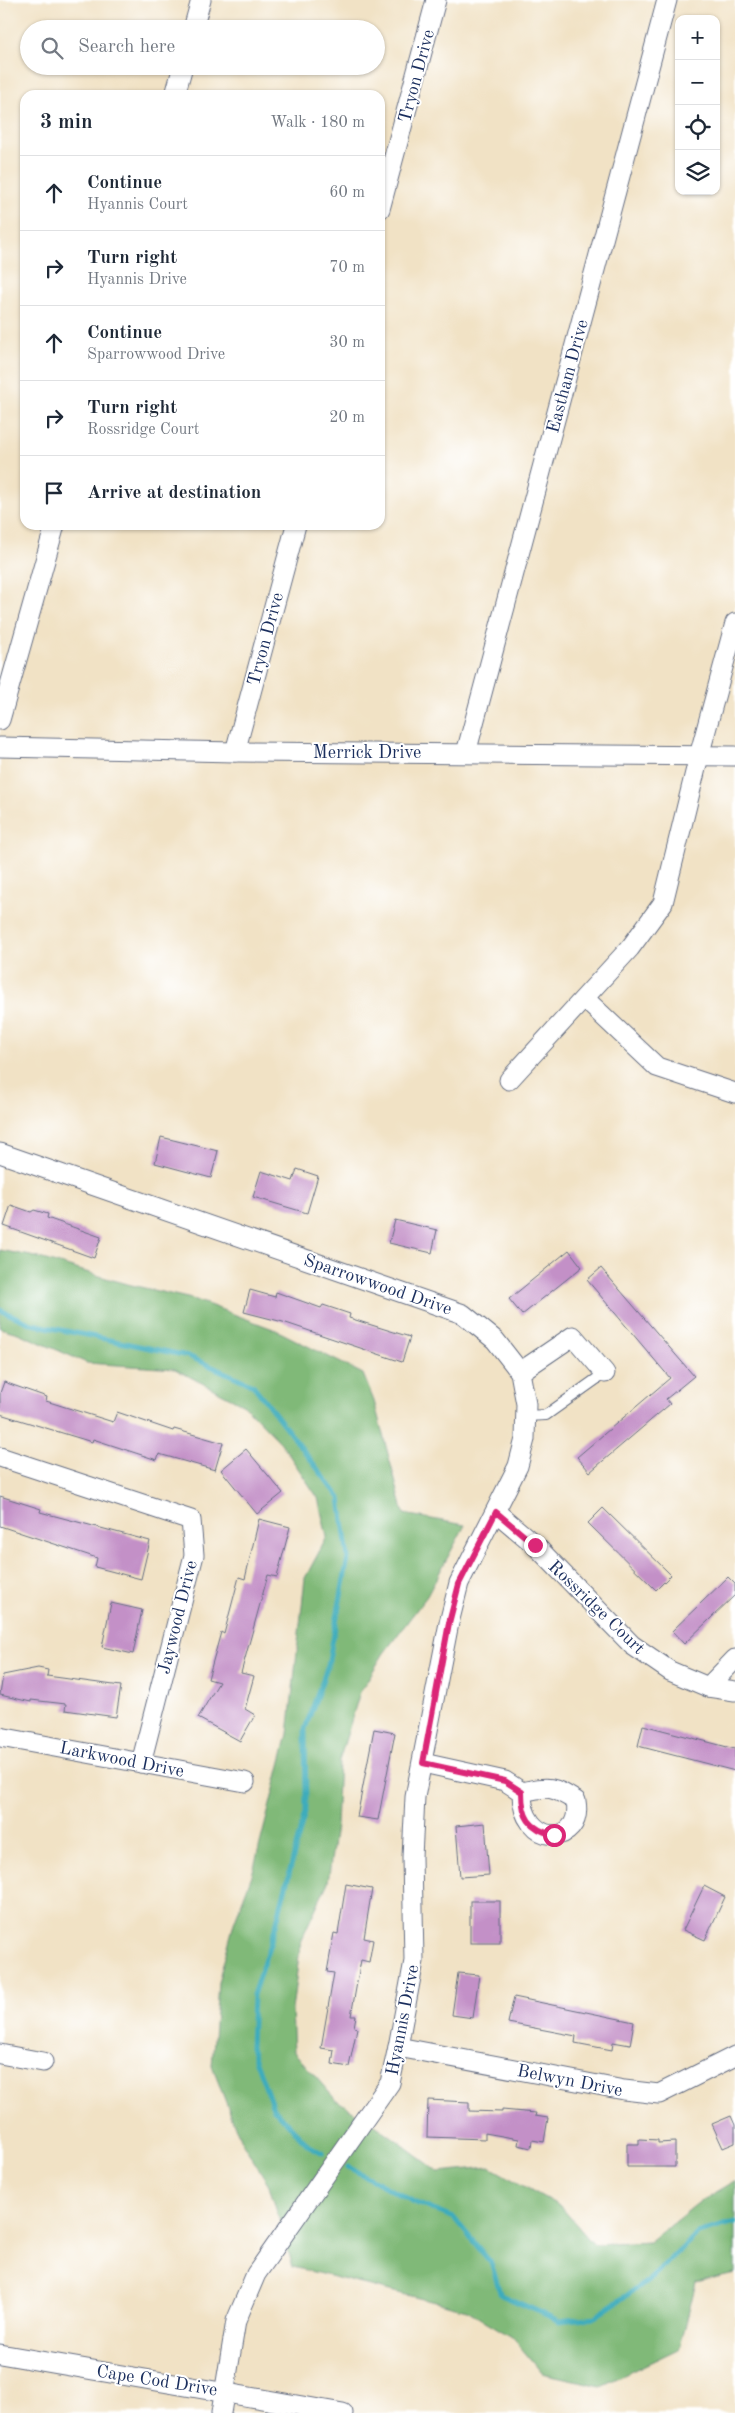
<!DOCTYPE html>
<html lang="en">
<head>
<meta charset="utf-8">
<style>
  :root { --surface:#fff; --page:#f2f2f3; --text:#1f2937; --muted:#747a83; --line:#e0e1e3 }
  body { margin:0; font-family:"Old Standard TT",serif; background:var(--page); color:var(--text) }
  .controls { position:absolute; right:15px; top:15px; display:grid; overflow:hidden; border-radius:10px; box-shadow:0 1px 4px #0004 }
  .controls button { width:45px; height:45px; display:grid; place-items:center; padding:0; border:0; border-bottom:1px solid var(--line); background:var(--surface); color:var(--text); font:25px sans-serif }
  .stop { position:absolute; width:15px; height:15px; margin:-11px; border:4px solid #db2777; border-radius:50%; background:#fff }
  .stop.end { background:#db2777; border-color:#fff; box-shadow:0 1px 5px #0008 }
  .list { margin:0; padding:0; list-style:none }
  h2 { display:flex; justify-content:space-between; align-items:center; height:65px; margin:0; padding:0 20px; font-size:21px }
  h2 small { font-size:16px; font-weight:400; color:var(--muted) }
  .list li { display:grid; grid-template-columns:32px 1fr auto; gap:15px; align-items:center; box-sizing:border-box; height:75px; padding:0 20px; border-top:1px solid var(--line) }
  .list b { display:block; font-size:19px; white-space:nowrap }
  .list p { margin:0; font-size:16px; white-space:nowrap; color:var(--muted) }
  .list em { font-size:16px; font-style:normal; color:var(--muted) }
  .icon { flex:none; width:28px; height:28px; fill:none; stroke:currentColor; stroke-width:2; stroke-linecap:round; stroke-linejoin:round }
  .map { position:relative; flex:none; width:735px; height:2413px; overflow:hidden }
  .search { position:absolute; background:var(--surface); box-shadow:0 1px 4px #0004; left:20px; top:20px; width:365px; height:55px; display:flex; align-items:center; gap:12px; box-sizing:border-box; padding:0 18px; border-radius:28px; color:var(--muted); font-size:19px }
  .panel { position:absolute; background:var(--surface); box-shadow:0 1px 4px #0004; left:20px; top:90px; width:365px; height:440px; border-radius:15px }
  .map>svg:first-child { display:block }
  .forest { fill:#80b978; stroke:#4e746b }
  .lines { fill:none; stroke-linecap:round; stroke-linejoin:round }
  .stream { stroke:#3eacbc; stroke-width:5 }
  .building { fill:#c390c7 }
  .lane-casing { stroke:#666e82; stroke-width:12 }
  .street-casing { stroke:#666e82; stroke-width:21 }
  .lane { stroke:#fff; stroke-width:10 }
  .street { stroke:#fff; stroke-width:19 }
  .route { stroke:#db2777; stroke-width:6 }
  .labels { text-anchor:middle; stroke-width:4; stroke-linejoin:round; paint-order:stroke }
  .street-label { font-size:18px; fill:#1b2f5e; stroke:#fff }
</style>
</head>
<body>
<div class="map">
<svg width="735" height="2413" viewBox="0 0 735 2413">
  <rect width="100%" height="100%" fill="#fff"/>
  <filter id="ink" filterUnits="userSpaceOnUse"><feTurbulence type="fractalNoise" baseFrequency=".02" numOctaves="2"/><feDisplacementMap in="SourceGraphic" scale="10" xChannelSelector="R" yChannelSelector="G"/><feConvolveMatrix kernelMatrix="1 2 1 2 8 2 1 2 1" color-interpolation-filters="sRGB"/></filter>
  <filter id="wash" filterUnits="userSpaceOnUse"><feTurbulence type="fractalNoise" baseFrequency=".0096" numOctaves="4" result="noise"/><feDisplacementMap in="SourceGraphic" scale="20" xChannelSelector="R" yChannelSelector="G"/><feGaussianBlur stdDeviation="1.12" result="paint"/><feColorMatrix in="noise" values="0 0 0 0 0 0 0 0 0 0 0 0 0 0 0 0 0 1.4 0 .05"/><feComposite in="paint" operator="in"/></filter>
  <g filter="url(#wash)">
    <rect width="100%" height="100%" fill="#f1e2c5"/>
    <polygon class="forest" points="0,1250 36,1257 123,1283 196,1300 276,1330 363,1374 374,1401 404,1514 465,1525 427,1596 384,1653 360,1692 339,1761 336,1826 328,1882 301,1940 292,2010 294,2052 335,2099 387,2133 439,2172 490,2167 561,2207 594,2245 649,2242 698,2203 735,2181 735,2273 696,2282 680,2348 601,2386 542,2373 512,2337 467,2310 293,2267 269,2185 240,2139 212,2066 218,1983 234,1923 252,1875 288,1734 305,1578 327,1537 318,1498 281,1443 244,1405 175,1369 87,1363 18,1333 0,1328"/>
    <g class="lines">
      <g class="stream">
        <polyline points="0,1310 32,1324 188,1356 253,1385 340,1498 348,1558 328,1665 305,1729 306,1808 276,1925 253,1995 251,2048 273,2108 308,2145 323,2153"/>
        <polyline points="348,2167 416,2203 454,2218 491,2263 501,2295 560,2321 595,2317 649,2280 698,2233 735,2222"/>
      </g>
    </g>
    <g id="blocks">
      <g class="building">
        <polygon points="161,1137 218,1151 211,1178 155,1163"/>
        <polygon points="297,1169 318,1176 307,1213 253,1197 261,1171 293,1181"/>
        <polygon points="11,1205 31,1212 34,1210 48,1214 47,1218 101,1237 94,1258 4,1226"/>
        <polygon points="395,1220 437,1230 432,1253 389,1243"/>
        <polygon points="569,1250 582,1267 522,1315 509,1299"/>
        <polygon points="601,1268 694,1376 666,1399 670,1404 590,1472 577,1457 670,1378 587,1280"/>
        <polygon points="250,1290 275,1297 276,1292 321,1308 323,1305 350,1314 349,1318 410,1337 402,1362 283,1322 244,1312"/>
        <polygon points="4,1382 47,1397 46,1401 113,1422 117,1412 173,1431 174,1429 223,1443 215,1470 159,1454 157,1460 93,1439 92,1442 0,1414 0,1393"/>
        <polygon points="246,1449 283,1493 257,1514 221,1470"/>
        <polygon points="0,1496 41,1509 40,1512 150,1541 141,1579 95,1567 97,1558 0,1526"/>
        <polygon points="603,1508 671,1575 656,1590 588,1523"/>
        <polygon points="259,1519 290,1527 277,1577 268,1575 241,1673 254,1676 245,1709 255,1715 240,1741 198,1718 219,1682 208,1679 221,1632 224,1634 239,1577 245,1579"/>
        <polygon points="728,1577 735,1584 735,1595 684,1644 672,1631"/>
        <polygon points="111,1603 142,1610 133,1654 102,1647"/>
        <polygon points="38,1668 48,1670 47,1676 121,1686 116,1717 65,1710 66,1704 31,1700 31,1702 0,1695 3,1675"/>
        <polygon points="643,1725 735,1749 735,1771 638,1746"/>
        <polygon points="374,1729 395,1733 378,1820 357,1817"/>
        <polygon points="485,1823 489,1875 460,1877 456,1826"/>
        <polygon points="346,1884 372,1889 364,1938 373,1940 369,1962 361,1960 351,2016 356,2016 354,2027 357,2028 349,2067 332,2064 334,2050 321,2048 334,1973 327,1972 334,1933 338,1934"/>
        <polygon points="704,1886 725,1897 705,1940 683,1930"/>
        <rect x="470" y="1901" width="30" height="42"/>
        <polygon points="458,1973 479,1975 473,2018 452,2015"/>
        <polygon points="514,1997 634,2022 630,2045 613,2042 612,2050 575,2043 576,2036 508,2023"/>
        <polygon points="428,2100 469,2102 469,2111 502,2112 502,2110 536,2113 535,2116 548,2118 544,2142 532,2140 531,2148 518,2145 519,2139 485,2133 485,2139 427,2137"/>
        <polygon points="731,2116 735,2125 735,2143 723,2148 712,2124"/>
        <polygon points="639,2139 658,2140 658,2143 675,2142 675,2167 627,2167 627,2144 639,2144"/>
      </g>
    </g>
  </g>
  <g filter="url(#ink)">
    <use href="#blocks" fill-opacity="0" stroke="#666e82" stroke-width="1"/>
    <g class="lines">
      <defs>
        <polyline id="lane" points="526,1416 546,1415 605,1373"/>
        <g id="street">
          <polyline points="193,29 201,0"/>
          <polyline points="175,95 183,66"/>
          <polyline points="380,209 436,0"/>
          <polyline points="0,720 55,525"/>
          <polyline points="0,747 235,752 735,756"/>
          <polyline points="235,752 296,525"/>
          <polyline points="466,753 667,0"/>
          <polyline points="585,999 657,1067 735,1093"/>
          <polyline points="509,1080 630,948 663,903 699,756 735,623"/>
          <polyline points="0,1153 463,1314 495,1340 520,1372 526,1404 525,1439 518,1466 459,1583 449,1623 415,1797 412,1857 414,1961 398,2047 390,2083 256,2274 236,2321 221,2413"/>
          <polyline points="520,1372 573,1336 605,1373"/>
          <polyline points="0,1457 191,1520 194,1555 141,1763"/>
          <polyline points="496,1512 535,1545 632,1645 670,1671 708,1687 735,1691"/>
          <polyline points="708,1687 735,1659"/>
          <polyline points="0,1737 245,1782"/>
          <path d="M423,1763L505,1781L522,1792C521,1847 584,1848 576,1801C552,1786 550,1786 522,1792"/>
          <polyline points="398,2047 624,2090 659,2094 735,2056"/>
          <polyline points="0,2054 43,2062"/>
          <polyline points="0,2354 343,2413"/>
        </g>
      </defs>
      <use href="#lane" class="lane-casing"/>
      <use href="#street" class="street-casing"/>
      <use href="#lane" class="lane"/>
      <use href="#street" class="street"/>
    </g>
  </g>
  <g class="lines" filter="url(#ink)">
    <path class="route" d="M535,1545L496,1512L459,1584L449,1623L423,1763L505,1781L522,1792C522,1817 529,1829 554,1835"/>
  </g>
  <g class="labels">
    <g class="street-label">
      <text transform="translate(416 76) rotate(-75)" y="6">Tryon Drive</text>
      <text transform="translate(567 376) rotate(-75)" y="6">Eastham Drive</text>
      <text transform="translate(265 639) rotate(-75)" y="6">Tryon Drive</text>
      <text x="367" y="758">Merrick Drive</text>
      <text transform="translate(378 1284) rotate(19)" y="6">Sparrowwood Drive</text>
      <text transform="translate(597 1607) rotate(44)" y="6">Rossridge Court</text>
      <text transform="translate(177 1617) rotate(-76)" y="6">Jaywood Drive</text>
      <text transform="translate(122 1759) rotate(11)" y="6">Larkwood Drive</text>
      <text transform="translate(402 2020) rotate(-79)" y="6">Hyannis Drive</text>
      <text transform="translate(570 2080) rotate(11)" y="6">Belwyn Drive</text>
      <text transform="translate(157 2380) rotate(9)" y="6">Cape Cod Drive</text>
    </g>
  </g>
</svg>
<div class="controls">
<button>+</button>
<button>−</button>
<button><svg class="icon" aria-label="locate" viewBox="0 0 24 24"><circle cx="12" cy="12" r="6"/><path d="M12 2v4M12 18v4M2 12h4M18 12h4"/></svg></button>
<button><svg class="icon" aria-label="layers" viewBox="0 0 24 24"><path d="M12 4l9 5-9 5-9-5zM3 14l9 5 9-5"/></svg></button>
</div>
<div class="stop" style="left:554px;top:1835px"></div>
<div class="stop end" style="left:535px;top:1545px"></div>
<div class="search"><svg class="icon" aria-label="search" viewBox="0 0 24 24"><circle cx="10" cy="10" r="6"/><path d="M15 15l6 6"/></svg>Search here</div>
<section class="panel">
<h2>3 min<small>Walk · 180 m</small></h2>
<ul class="list">
<li><svg class="icon" aria-label="ahead" viewBox="0 0 24 24"><path d="M12 20V5M6 11l6-6 6 6"/></svg><div><b>Continue</b><p>Hyannis Court</p></div><em>60 m</em></li>
<li><svg class="icon" aria-label="right" viewBox="0 0 24 24"><path d="M7 20v-9h11M14 6l5 5-5 5"/></svg><div><b>Turn right</b><p>Hyannis Drive</p></div><em>70 m</em></li>
<li><svg class="icon" aria-label="ahead" viewBox="0 0 24 24"><path d="M12 20V5M6 11l6-6 6 6"/></svg><div><b>Continue</b><p>Sparrowwood Drive</p></div><em>30 m</em></li>
<li><svg class="icon" aria-label="right" viewBox="0 0 24 24"><path d="M7 20v-9h11M14 6l5 5-5 5"/></svg><div><b>Turn right</b><p>Rossridge Court</p></div><em>20 m</em></li>
<li><svg class="icon" aria-label="arrive" viewBox="0 0 24 24"><path d="M6 21V4h12l-3 4 3 4H6"/></svg><div><b>Arrive at destination</b></div></li>
</ul>
</section>
</div>
</body>
</html>
